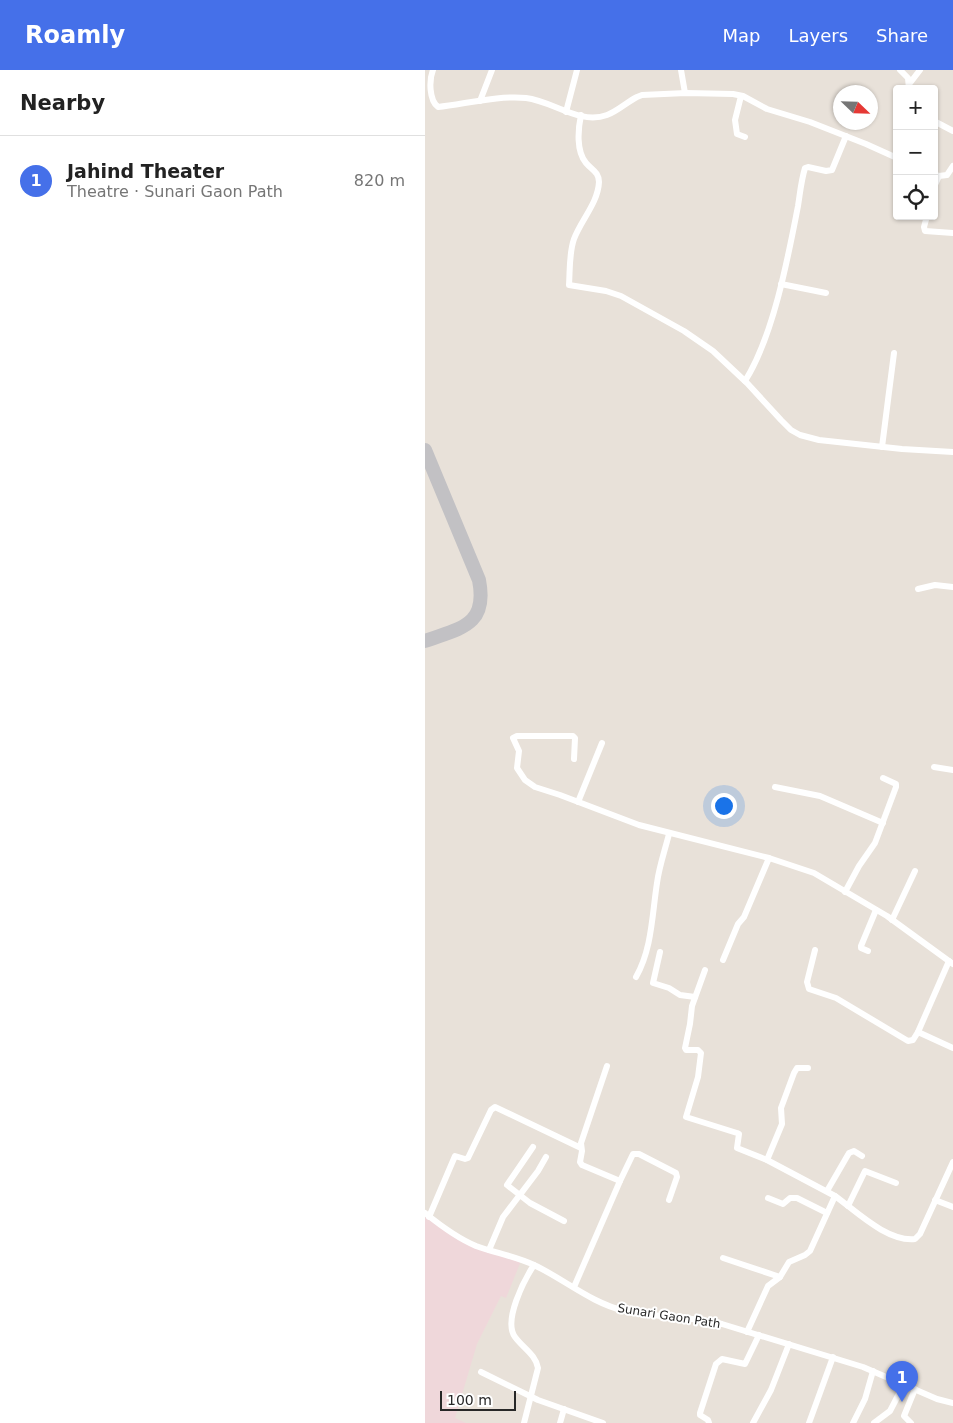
<!DOCTYPE html>
<html lang="en">
<head>
<meta charset="utf-8">
<style>
  :root { --surface:#fff; --page:#f2f2f2; --text:#222; --muted:#767676; --line:#e0e0e0; --accent:#4570e9 }
  body { margin:0; font-family:"DejaVu Sans",sans-serif; background:var(--page); color:var(--text) }
  .controls { position:absolute; right:15px; top:15px; display:grid; overflow:hidden; border-radius:5px; box-shadow:0 1px 4px #0004 }
  .controls button { width:45px; height:45px; display:grid; place-items:center; padding:0; border:0; border-bottom:1px solid var(--line); background:var(--surface); color:var(--text); font:25px sans-serif }
  .compass { position:absolute; left:408px; top:15px; width:45px; height:45px; border-radius:50%; background:var(--surface); box-shadow:0 1px 4px #0004; rotate:113deg }
  .scale { position:absolute; left:15px; bottom:12px; width:76px; box-sizing:border-box; padding-left:5px; border:2px solid #272727; border-top:0; font-size:14px; line-height:18px; white-space:nowrap; color:#272727; -webkit-text-stroke:4px #fff; paint-order:stroke }
  .you { position:absolute; left:298px; top:735px; width:18px; height:18px; margin:-12px; border:4px solid #fff; border-radius:50%; background:#1a73e8; box-shadow:0 0 0 8px #1a73e833 }
  .badge { display:grid; place-items:center; width:32px; height:32px; border-radius:50%; background:var(--accent); color:#fff; font-size:16px; font-weight:700 }
  .pin { position:absolute; translate:-50% -41px; filter:drop-shadow(0 1px 2px #0008) }
  .pin::after { content:''; position:absolute; top:26px; width:18px; height:15px; background:inherit; clip-path:polygon(0 0,100% 0,50% 100%) }
  .list { margin:0; padding:0; list-style:none }
  h2 { display:flex; justify-content:space-between; align-items:center; height:65px; margin:0; padding:0 20px; font-size:21px }
  h2 small { font-size:16px; font-weight:400; color:var(--muted) }
  .list li { display:grid; grid-template-columns:32px 1fr auto; gap:15px; align-items:center; box-sizing:border-box; height:90px; padding:0 20px; border-top:1px solid var(--line) }
  .list b { display:block; font-size:19px; white-space:nowrap }
  .list p { margin:0; font-size:16px; white-space:nowrap; color:var(--muted) }
  .list em { font-size:16px; font-style:normal; color:var(--muted) }
  .icon { flex:none; width:28px; height:28px; fill:none; stroke:currentColor; stroke-width:2; stroke-linecap:round; stroke-linejoin:round }
  .map { position:relative; flex:none; width:528px; height:1353px; overflow:hidden }
  header { display:flex; align-items:center; gap:30px; box-sizing:border-box; height:70px; padding:0 25px; background:var(--accent); color:#fff }
  header strong { font-size:24px }
  nav { display:flex; gap:28px; margin-inline-start:auto; font-size:18px }
  main { display:flex }
  aside { flex:1; background:var(--surface) }
  .map>svg:first-child { display:block }
  .medical { fill:#efd7da }
  .lines { fill:none; stroke-linecap:round; stroke-linejoin:round }
  .taxiway { stroke:#c2c1c4; stroke-width:14 }
  .minor { stroke:#fff; stroke-width:6 }
  .labels { text-anchor:middle; stroke-width:4; stroke-linejoin:round; paint-order:stroke }
  .street-label { font-size:12px; fill:#272727; stroke:#fff }
</style>
</head>
<body>
<header>
<strong>Roamly</strong>
<nav><a>Map</a><a>Layers</a><a>Share</a></nav>
</header>
<main>
<aside>
<h2>Nearby<small></small></h2>
<ul class="list">
<li><span class="badge">1</span><div><b>Jahind Theater</b><p>Theatre · Sunari Gaon Path</p></div><em>820 m</em></li>
</ul>
</aside>
<div class="map">
<svg width="528" height="1353" viewBox="0 0 528 1353">
  <rect width="100%" height="100%" fill="#e8e1d9"/>
  <polygon class="medical" points="0,1147 49,1177 96,1191 81,1228 76,1226 52,1274 30,1348 41,1353 0,1353"/>
  <g class="lines">
    <path class="taxiway" d="M0,380L54,510C63,556 35,558 0,571"/>
    <g class="minor">
      <path d="M8,0C4,10 4,30 13,37C40,34 75,25 101,28C128,31 154,55 182,45C193,41 202,32 212,27L217,25L261,23L308,24L318,26L342,39L385,52L441,74L472,88"/>
      <polyline points="256,0 260,23"/>
      <polyline points="475,0 483,8 484,19"/>
      <polyline points="485,13 495,0"/>
      <polyline points="316,26 310,50 312,64 320,67"/>
      <polyline points="55,31 67,0"/>
      <polyline points="141,42 152,0"/>
      <path d="M156,45C153,59 151,81 161,93C167,100 174,102 174,112C173,133 156,150 149,169C144,183 145,200 144,215L181,221L196,226L259,261L288,281L322,313L356,350L366,360L375,365L394,370L477,379L528,382"/>
      <polyline points="509,51 528,61"/>
      <polyline points="509,104 514,106 522,105 528,96"/>
      <polyline points="509,117 514,106"/>
      <polyline points="502,146 499,157 500,161 528,163"/>
      <polyline points="356,214 401,223"/>
      <path d="M320,311C348,267 363,188 373,136C375,124 376,111 380,98L383,97L401,101L407,100L421,66"/>
      <polyline points="457,377 469,283"/>
      <polyline points="493,519 510,515 528,517"/>
      <polyline points="149,689 150,668 148,666 92,666 88,668 94,681 92,698 100,710 110,717 135,725 214,755 344,788 389,803 462,846 528,894"/>
      <polyline points="509,697 528,700"/>
      <polyline points="350,717 395,726 458,753"/>
      <polyline points="153,732 177,673"/>
      <polyline points="420,822 434,796 450,773 471,717 471,714 458,708"/>
      <polyline points="467,850 490,801"/>
      <polyline points="390,880 382,912 384,919 411,928 483,971 488,970 493,962 524,891"/>
      <polyline points="443,881 436,878 436,876 451,840"/>
      <polyline points="235,882 228,913 244,918 255,925 270,927"/>
      <polyline points="298,890 313,854 319,847 344,788"/>
      <polyline points="280,900 267,936 265,954 260,978 261,980 273,980 276,983 273,1007 261,1047 312,1063 314,1064 312,1078 342,1090 410,1126"/>
      <path d="M211,907C227,879 227,845 232,813C234,797 240,780 244,764"/>
      <polyline points="493,962 528,978"/>
      <polyline points="182,996 156,1073 157,1081 155,1092 157,1095 195,1111"/>
      <polyline points="108,1077 82,1115 105,1133 139,1151"/>
      <polyline points="342,1090 357,1054 356,1038 369,1003 372,998 383,998"/>
      <polyline points="402,1121 424,1083 429,1081 437,1086"/>
      <polyline points="343,1128 358,1134 365,1128 372,1128 402,1143"/>
      <polyline points="510,1130 528,1137"/>
      <polyline points="423,1136 440,1101 471,1113"/>
      <path d="M0,1143C16,1156 32,1168 51,1176C70,1183 90,1186 109,1195C139,1209 166,1233 200,1241C232,1248 266,1246 297,1254L438,1297L512,1329L528,1333"/>
      <polyline points="4,1147 30,1086 40,1089 43,1088 66,1040 70,1037 156,1078"/>
      <polyline points="64,1180 78,1147 113,1101 121,1087"/>
      <polyline points="298,1188 355,1207"/>
      <polyline points="149,1217 195,1111 208,1084 214,1084 251,1103 252,1107 244,1130"/>
      <path d="M322,1262L343,1216L355,1207L364,1192L380,1185L385,1181L410,1126C431,1141 462,1172 490,1169L495,1164L528,1092"/>
      <polyline points="56,1302 113,1330 178,1353"/>
      <path d="M99,1353L113,1298C111,1285 98,1278 90,1267C78,1251 99,1210 109,1195"/>
      <polyline points="135,1353 139,1339"/>
      <polyline points="284,1353 283,1350 275,1345 275,1343 291,1294 297,1289 320,1294 334,1265"/>
      <polyline points="328,1353 346,1320 364,1274"/>
      <polyline points="384,1353 408,1287"/>
      <polyline points="428,1353 440,1329 448,1301"/>
      <polyline points="449,1353 465,1341 479,1314"/>
      <polyline points="486,1353 479,1346 490,1319"/>
    </g>
  </g>
  <g class="labels">
    <g class="street-label">
      <text transform="translate(244 1246) rotate(9)" y="4">Sunari Gaon Path</text>
    </g>
  </g>
</svg>
<div class="controls">
<button>+</button>
<button>−</button>
<button><svg class="icon" aria-label="locate" viewBox="0 0 24 24"><circle cx="12" cy="12" r="6"/><path d="M12 2v4M12 18v4M2 12h4M18 12h4"/></svg></button>
</div>
<svg class="compass" viewBox="-18 -18 36 36"><path d="M0-13l5 13h-10z" fill="#e53935"/><path d="M0 13l5-13h-10z" fill="#767676"/></svg>
<div class="scale">100 m</div>
<div class="you"></div>
<div class="pin badge" style="left:477px;top:1332px">1</div>
</div>
</main>
</body>
</html>
